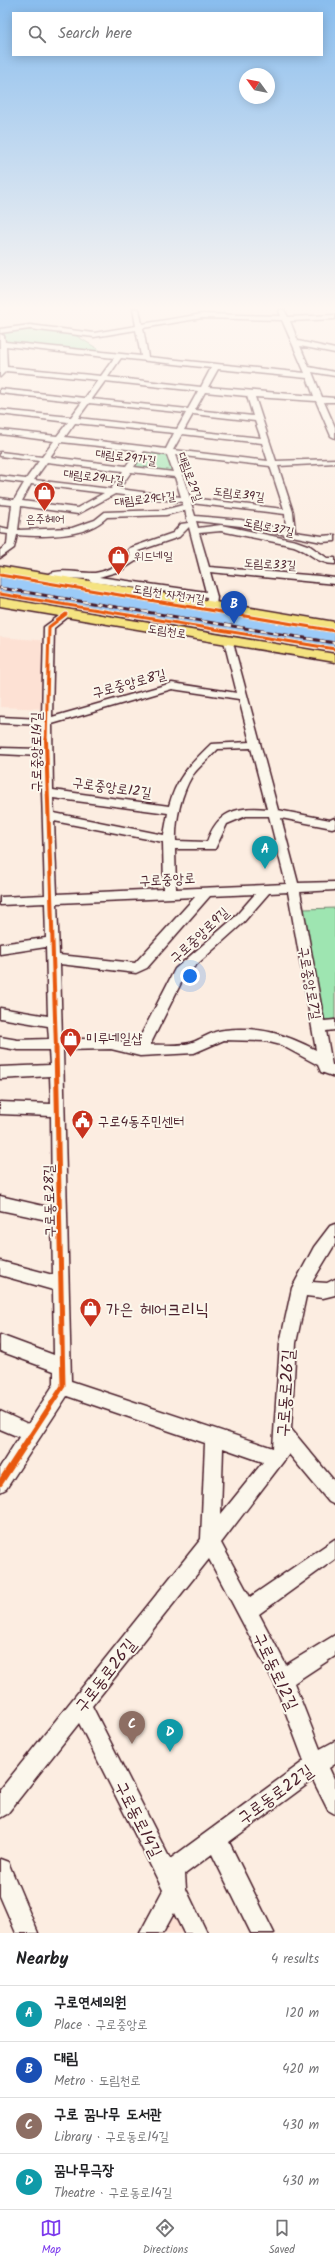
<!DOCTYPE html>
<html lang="en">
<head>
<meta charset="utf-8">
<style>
  :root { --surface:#fff; --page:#f2f2f2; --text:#202124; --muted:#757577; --line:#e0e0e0; --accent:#7c3aed }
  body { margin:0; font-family:Kalam,"Poor Story",sans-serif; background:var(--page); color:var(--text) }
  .compass { position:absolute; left:239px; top:68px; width:36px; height:36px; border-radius:50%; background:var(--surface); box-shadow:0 2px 10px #0003; rotate:303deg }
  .you { position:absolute; left:190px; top:976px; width:14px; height:14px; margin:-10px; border:3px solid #fff; border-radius:50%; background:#1a73e8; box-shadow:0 0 0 6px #1a73e833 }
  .badge { display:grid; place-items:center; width:26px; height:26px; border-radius:50%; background:var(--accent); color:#fff; font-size:13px; font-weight:700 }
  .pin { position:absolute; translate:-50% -33px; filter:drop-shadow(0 1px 2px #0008) }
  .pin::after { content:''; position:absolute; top:21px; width:14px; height:12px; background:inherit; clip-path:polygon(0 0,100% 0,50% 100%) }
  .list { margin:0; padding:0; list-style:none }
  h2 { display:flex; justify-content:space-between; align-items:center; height:52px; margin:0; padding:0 16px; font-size:17px }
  h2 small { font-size:13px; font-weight:400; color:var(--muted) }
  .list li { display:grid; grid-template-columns:26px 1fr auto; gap:12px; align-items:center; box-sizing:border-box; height:56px; padding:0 16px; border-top:1px solid var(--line) }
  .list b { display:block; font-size:15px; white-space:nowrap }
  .list p { margin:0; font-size:13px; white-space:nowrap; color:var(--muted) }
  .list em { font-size:13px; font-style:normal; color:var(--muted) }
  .icon { flex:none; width:22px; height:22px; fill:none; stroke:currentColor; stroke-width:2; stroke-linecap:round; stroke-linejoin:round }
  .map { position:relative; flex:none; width:335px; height:1933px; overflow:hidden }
  .search { position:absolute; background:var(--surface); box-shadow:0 2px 10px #0003; left:12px; right:12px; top:12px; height:44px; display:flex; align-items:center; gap:10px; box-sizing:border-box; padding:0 14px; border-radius:0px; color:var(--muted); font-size:15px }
  .sheet { height:276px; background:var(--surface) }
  nav { display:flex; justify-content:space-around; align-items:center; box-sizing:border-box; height:56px; border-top:1px solid var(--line); background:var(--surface); font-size:11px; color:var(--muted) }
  nav a { display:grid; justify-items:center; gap:2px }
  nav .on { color:var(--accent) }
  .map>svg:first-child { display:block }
  .built { fill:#fde1d4 }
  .green { fill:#9ee5b1; stroke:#74826e }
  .water { fill:#9ccbf8; stroke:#7b86a6 }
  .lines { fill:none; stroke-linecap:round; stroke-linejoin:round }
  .minor-casing { stroke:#4a1f2b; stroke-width:3 }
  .major-casing { stroke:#4a1f2b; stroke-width:3 }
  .minor { fill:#fbf7ec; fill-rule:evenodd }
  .major { fill:#f5e381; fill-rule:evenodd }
  .rail-casing { stroke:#4a1f2b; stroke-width:3 }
  .rail { stroke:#fbf7ec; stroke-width:2; stroke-dasharray:6; stroke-linecap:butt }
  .cycleway-far3-casing { stroke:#fbf7ec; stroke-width:5 }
  .cycleway-far2-casing { stroke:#fbf7ec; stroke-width:6 }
  .cycleway-far1-casing { stroke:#fbf7ec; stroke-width:8 }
  .cycleway-casing { stroke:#fbf7ec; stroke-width:8 }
  .cycleway-far3 { stroke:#e8590c; stroke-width:3 }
  .cycleway-far2 { stroke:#e8590c; stroke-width:4 }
  .cycleway-far1 { stroke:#e8590c; stroke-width:5 }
  .cycleway { stroke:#e8590c; stroke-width:6 }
  .labels { text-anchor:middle; stroke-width:4; stroke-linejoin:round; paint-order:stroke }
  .far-street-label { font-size:12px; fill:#4a1f2b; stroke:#fbf7ec }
  .far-poi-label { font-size:12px; fill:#4a1f2b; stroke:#fbf7ec }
  .street-label { font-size:14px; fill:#4a1f2b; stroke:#fbf7ec }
  .poi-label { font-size:14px; fill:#4a1f2b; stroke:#fbf7ec; text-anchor:start }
  .near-poi-label { font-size:17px; fill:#4a1f2b; stroke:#fbf7ec; text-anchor:start }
  .near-street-label { font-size:17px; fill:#4a1f2b; stroke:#fbf7ec }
</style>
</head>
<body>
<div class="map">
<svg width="335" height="1933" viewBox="0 0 335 1933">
  <rect width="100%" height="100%" fill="#fcede1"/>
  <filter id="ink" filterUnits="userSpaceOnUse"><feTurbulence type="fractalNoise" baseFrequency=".025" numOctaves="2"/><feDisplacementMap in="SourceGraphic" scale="8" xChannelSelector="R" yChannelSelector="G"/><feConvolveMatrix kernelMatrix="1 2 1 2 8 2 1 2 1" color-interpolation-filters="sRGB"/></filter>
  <g filter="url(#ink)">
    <g class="built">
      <polygon points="5,309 83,309 7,315"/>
      <polygon points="0,637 48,641 47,709 0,707"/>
      <polygon points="175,1889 196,1933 152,1933"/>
    </g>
    <g class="green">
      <polygon points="40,328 75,335 103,352 5,343 4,331"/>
      <polygon points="143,451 168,455 174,473 132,468"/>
      <polygon points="335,908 335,1019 326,1020 321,1015 302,912 304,909"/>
    </g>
    <polygon class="water" points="0,577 335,633 335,647 0,592"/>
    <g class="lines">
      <defs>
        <g id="minor">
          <path d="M133,309H139L142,324L202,314L281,316L279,311L281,309L284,310L288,317L335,315V319L290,321L298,341L335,349V353L300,346L309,367L335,372V376L312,372L322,397L335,398V402H324L335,427V438L331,436L316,401L255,397L276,461L335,459V463L278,466L293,512L295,532L322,536L335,535V541L322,542L241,526L196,521L198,528L221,525L296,541L310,546L327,558H335V564C317,564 310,552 294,546L221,531L199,533L209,567L319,576L335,578V584L210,572L217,597L216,606L211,609L206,606L207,597L92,582L88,579L64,578L48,581L43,578C54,566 80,574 95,573C108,571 120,564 131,556L128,550L130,548L173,533L181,524L188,523L185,510L166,515L107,517C86,538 45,537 17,535L14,548L0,558V550L7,545L8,534L0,533V527L9,529L12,505L0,504V498L14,500L24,483L0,480V476L26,479L39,461L0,456V452L42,457L54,441L0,434V430L57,436L68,422L0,414V410L71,417L82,402L0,393V389L85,398L98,380L6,371L0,377V334L4,336L5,342L141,356L136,330L94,337L30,329L0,333V329L30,325L94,333L136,326ZM202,318L282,320L305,373L148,357L143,328ZM6,346L114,358L101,376L7,367ZM121,358L211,368L201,387L108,377ZM218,369L307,378L314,396L208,387ZM105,381L198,391L188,409L92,399ZM205,392L247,396L253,416L195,410ZM89,403L186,413L177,429L78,418ZM193,414L255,421L261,438L184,430ZM75,423L174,433L166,449L65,437ZM182,434L262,443L268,461L173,450ZM61,442L137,450L126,466L50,457ZM144,451L167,455L173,472L134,467ZM175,455L270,466L284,509L190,498ZM47,462L123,471L111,489L34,480ZM131,472L175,477L181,497L119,489ZM31,484L104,493L77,508L22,501ZM115,494L183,502V505L164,510L105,512L95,520L72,528L18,530L21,506L78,514ZM191,503L285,514L286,530L241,520L195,516ZM189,527L206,592L99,577L120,571L139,559L141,557L138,551L179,537Z"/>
          <path d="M66,611L71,614L69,616L54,628L52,717L172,683L237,693L224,641L226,639H232L278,810L330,820L335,818V827L332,828L281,818L298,883L335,882V890L300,892L324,1021L335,1020V1030L326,1031L332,1065H335V1077L321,1072L318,1065L281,1045L265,1041L224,1040L194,1053L140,1056L111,1049L63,1050L71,1381L273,1448L280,1343L292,1288L314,1247L330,1226L335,1224V1244L312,1282L327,1283L335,1279V1295L323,1298L306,1296L296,1343L291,1429L335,1482V1505L329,1502L289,1454L221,1543L250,1597L335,1539V1559L259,1614L286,1665L335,1635V1656L294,1683L320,1749L335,1741V1764L329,1768L335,1781V1814L328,1810L313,1780L229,1842L274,1933H251L212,1854L185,1874L186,1889L207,1933H184L174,1913L163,1933H140L163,1890L79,1723L7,1814L0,1818V1790L201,1539L205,1443L67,1396L6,1489L0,1492V1467L19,1437L0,1429V1411L28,1424L54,1384V1371L0,1351V1335L54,1355L53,1290L0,1275V1261L53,1275L52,1221L0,1210V1196L52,1208L51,1116L0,1114V1102L51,1104L50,1076L0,1079V1067L50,1065L49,1050H18L0,1047V1037L18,1040L49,1039L48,1026L0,1018V1008L48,1016L46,947L0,954V944L46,938L45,903L0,905V897L45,895L41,756L0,754V748L41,749V725L0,723V717L42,719L44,627ZM172,689L239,699L250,742L211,744C191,764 177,776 169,806L53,790L52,724ZM251,748L267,809C236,806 217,812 207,842L176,841C175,822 181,794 192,776C199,766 210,758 218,749ZM53,798L168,813L164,835L54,813ZM246,816H269L286,884L176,889L175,849H215L227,824ZM54,821L163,842L164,889L57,894ZM288,892L316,1050C285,1034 260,1026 224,1030C212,1031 204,1038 193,1042C181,1047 163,1044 150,1045L185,975L242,924L269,893ZM255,894L234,918L175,969L136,1045L111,1039H62L60,964L136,973L147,968L210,896ZM195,897L135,963L59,955L57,903ZM223,1448L263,1462L221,1514ZM209,1559L275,1684L304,1761L170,1859L92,1706Z"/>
          <polygon points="0,1859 8,1862 38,1933 16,1933 0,1896"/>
        </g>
        <g id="major">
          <polygon points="0,566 335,622 335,630 0,574"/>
          <polygon points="0,598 335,654 335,662 0,606"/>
        </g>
      </defs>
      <use href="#minor" class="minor-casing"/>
      <use href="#major" class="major-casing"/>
      <use href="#minor" class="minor"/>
      <use href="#major" class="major"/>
      <defs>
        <polyline id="rail" points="0,588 335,643"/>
      </defs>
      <use href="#rail" class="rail-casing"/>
      <use href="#rail" class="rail"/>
      <defs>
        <g id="cycleway-far3">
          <polyline points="0,575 335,631"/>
          <polyline points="0,594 335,649"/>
          <polyline points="46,741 49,627 66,614"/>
        </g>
        <polyline id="cycleway-far2" points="46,740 56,1048"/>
        <polyline id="cycleway-far1" points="29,1438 63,1386 56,1047"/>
        <polyline id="cycleway" points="0,1483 30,1437"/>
      </defs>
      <use href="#cycleway-far3" class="cycleway-far3-casing"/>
      <use href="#cycleway-far2" class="cycleway-far2-casing"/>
      <use href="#cycleway-far1" class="cycleway-far1-casing"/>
      <use href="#cycleway" class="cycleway-casing"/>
      <use href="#cycleway-far3" class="cycleway-far3"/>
      <use href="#cycleway-far2" class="cycleway-far2"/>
      <use href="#cycleway-far1" class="cycleway-far1"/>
      <use href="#cycleway" class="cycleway"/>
    </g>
  </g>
  <linearGradient id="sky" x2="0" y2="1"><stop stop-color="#89bdee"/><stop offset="0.53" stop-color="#fef7f2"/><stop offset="1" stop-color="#fef7f2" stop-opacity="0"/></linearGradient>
  <rect width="335" height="580" fill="url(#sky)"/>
  <defs>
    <symbol id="shop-pin" viewBox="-11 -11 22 30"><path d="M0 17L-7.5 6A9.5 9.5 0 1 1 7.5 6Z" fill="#c8321e" stroke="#fbf7ec"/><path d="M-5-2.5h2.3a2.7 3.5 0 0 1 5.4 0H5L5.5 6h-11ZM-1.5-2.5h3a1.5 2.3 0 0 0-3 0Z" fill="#fff"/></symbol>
    <symbol id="civic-pin" viewBox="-11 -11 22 30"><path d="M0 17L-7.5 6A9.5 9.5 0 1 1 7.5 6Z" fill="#c8321e" stroke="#fbf7ec"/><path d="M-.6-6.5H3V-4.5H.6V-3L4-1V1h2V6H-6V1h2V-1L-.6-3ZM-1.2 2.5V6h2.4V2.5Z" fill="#fff"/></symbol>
  </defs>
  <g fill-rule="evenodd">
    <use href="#shop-pin" x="32" y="480" width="25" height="34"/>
    <use href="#shop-pin" x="106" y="544" width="25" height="34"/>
    <use href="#shop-pin" x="58" y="1026" width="25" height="34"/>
    <use href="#civic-pin" x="70" y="1108" width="25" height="34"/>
    <use href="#shop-pin" x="78" y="1296" width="25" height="34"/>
  </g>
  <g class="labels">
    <g class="far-street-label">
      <text transform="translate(126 457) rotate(7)" y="4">대림로29가길</text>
      <text transform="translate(94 477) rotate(7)" y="4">대림로29나길</text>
      <text transform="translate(190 477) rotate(70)" y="4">대림로29길</text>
      <text transform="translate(239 494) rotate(7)" y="4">도림로39길</text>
      <text transform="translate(145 499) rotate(-6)" y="4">대림로29다길</text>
      <text transform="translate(269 527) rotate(12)" y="4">도림로37길</text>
      <text transform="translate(270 564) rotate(3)" y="4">도림로33길</text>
      <text transform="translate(169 594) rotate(9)" y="4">도림천 자전거길</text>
      <text transform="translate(167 631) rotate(9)" y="4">도림천로</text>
    </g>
    <g class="far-poi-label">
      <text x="45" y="523">은주헤어</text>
      <text x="134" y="560" text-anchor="start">위드네일</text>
    </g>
    <g class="street-label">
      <text transform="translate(129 683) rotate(-15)" y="5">구로중앙로8길</text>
      <text transform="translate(36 752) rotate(-90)" y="5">구로중앙로14길</text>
      <text transform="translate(112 787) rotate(8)" y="5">구로중앙로12길</text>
      <text transform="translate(167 879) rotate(-3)" y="5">구로중앙로</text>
      <text transform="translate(199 935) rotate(-43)" y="5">구로중앙로9길</text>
      <text transform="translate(310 983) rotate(80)" y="5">구로중앙로7길</text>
      <text transform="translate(49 1201) rotate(-91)" y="5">구로동로28길</text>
    </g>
    <g class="poi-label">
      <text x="86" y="1043">미루네일샵</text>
      <text x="98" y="1126">구로4동주민센터</text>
    </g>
    <g class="near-poi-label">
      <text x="106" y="1315">가은 헤어크리닉</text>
    </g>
    <g class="near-street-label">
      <text transform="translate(285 1393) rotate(-86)" y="6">구로동로26길</text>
      <text transform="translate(276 1671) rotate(65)" y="6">구로동로12길</text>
      <text transform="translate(105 1675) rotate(-52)" y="6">구로동로26길</text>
      <text transform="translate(275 1794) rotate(-36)" y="6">구로동로22길</text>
      <text transform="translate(139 1819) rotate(63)" y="6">구로동로14길</text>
    </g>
  </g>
</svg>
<svg class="compass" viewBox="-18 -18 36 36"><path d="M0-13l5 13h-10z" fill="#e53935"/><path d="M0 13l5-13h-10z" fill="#757577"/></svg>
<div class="you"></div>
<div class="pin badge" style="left:265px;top:869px;background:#0f9aa8">A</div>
<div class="pin badge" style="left:234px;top:624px;background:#1a4fb4">B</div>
<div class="pin badge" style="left:132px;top:1744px;background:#8d6e63">C</div>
<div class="pin badge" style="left:170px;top:1752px;background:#0f9aa8">D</div>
<div class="search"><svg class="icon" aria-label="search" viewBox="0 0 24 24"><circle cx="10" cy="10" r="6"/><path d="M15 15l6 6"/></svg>Search here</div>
</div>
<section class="sheet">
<h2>Nearby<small>4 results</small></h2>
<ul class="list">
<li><span class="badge" style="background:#0f9aa8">A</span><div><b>구로연세의원</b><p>Place · 구로중앙로</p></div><em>120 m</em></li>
<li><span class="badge" style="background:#1a4fb4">B</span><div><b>대림</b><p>Metro · 도림천로</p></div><em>420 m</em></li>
<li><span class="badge" style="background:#8d6e63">C</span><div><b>구로 꿈나무 도서관</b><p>Library · 구로동로14길</p></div><em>430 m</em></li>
<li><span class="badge" style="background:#0f9aa8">D</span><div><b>꿈나무극장</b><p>Theatre · 구로동로14길</p></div><em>430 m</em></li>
</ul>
</section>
<nav>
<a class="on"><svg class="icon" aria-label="map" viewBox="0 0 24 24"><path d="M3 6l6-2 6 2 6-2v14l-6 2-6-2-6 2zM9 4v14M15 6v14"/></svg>Map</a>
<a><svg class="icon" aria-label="directions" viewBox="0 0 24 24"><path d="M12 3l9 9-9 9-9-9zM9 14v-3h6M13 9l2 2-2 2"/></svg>Directions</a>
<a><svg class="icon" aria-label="saved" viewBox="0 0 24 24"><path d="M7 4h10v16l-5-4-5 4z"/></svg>Saved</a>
</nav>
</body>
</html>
